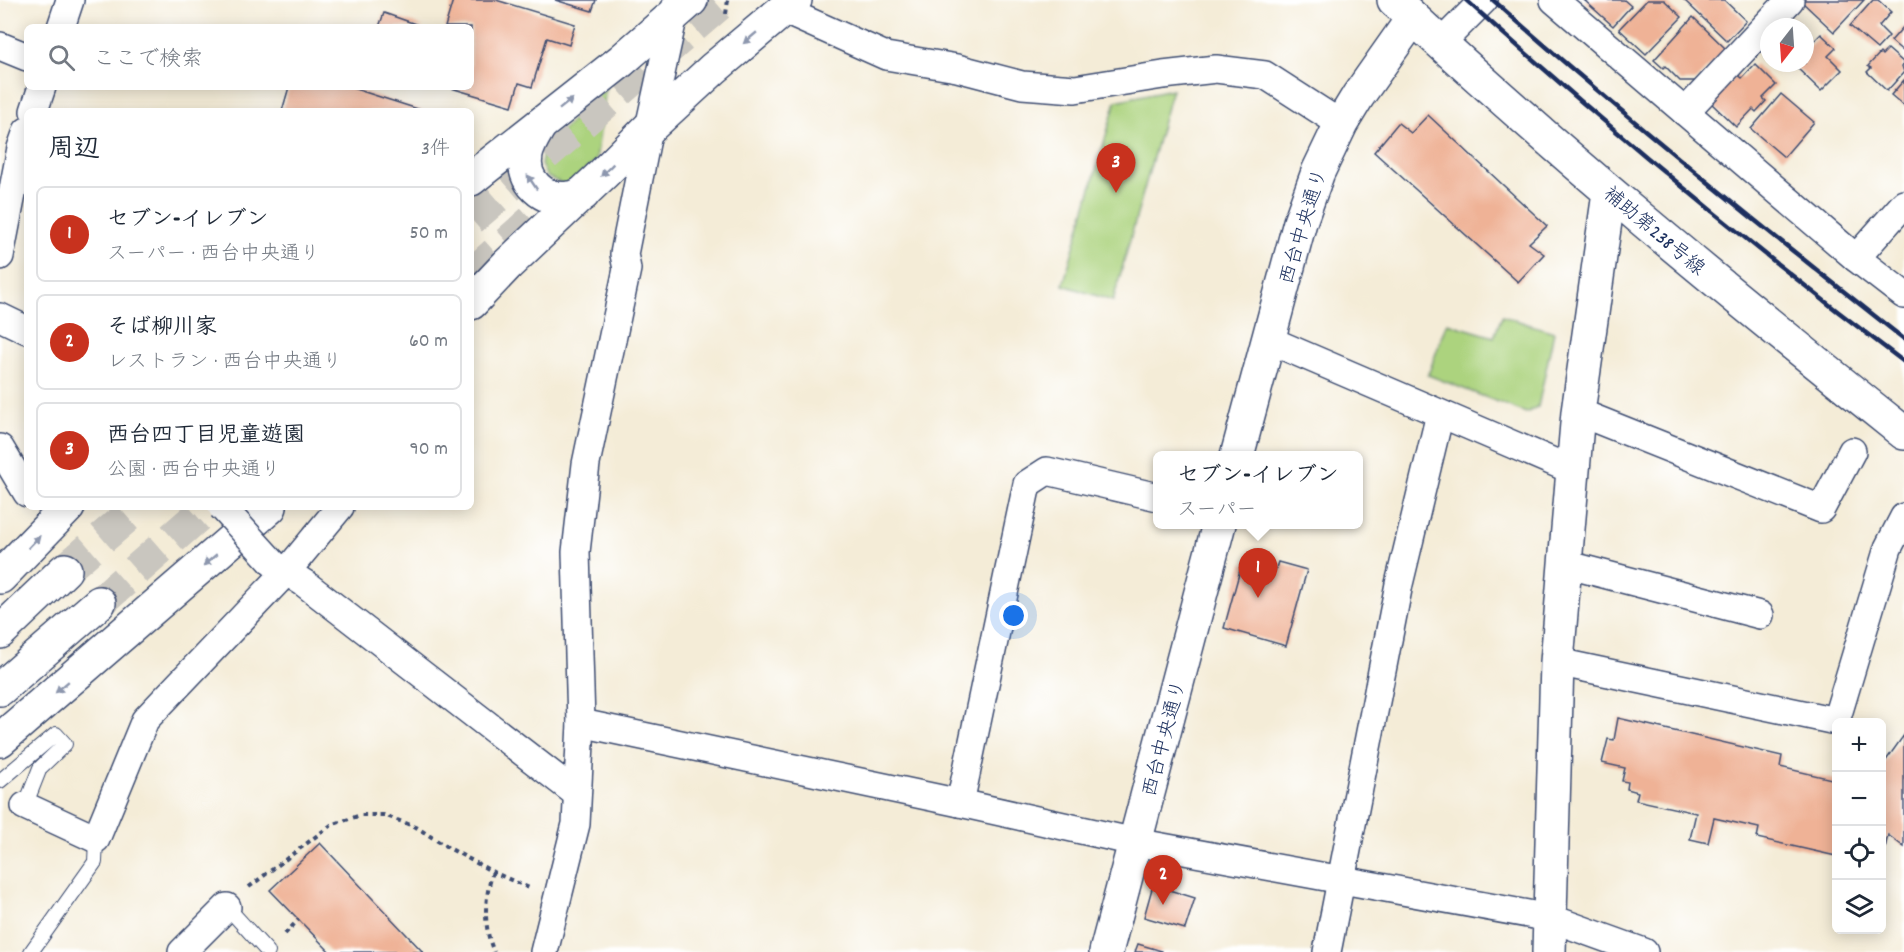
<!DOCTYPE html>
<html lang="ja">
<head>
<meta charset="utf-8">
<style>
  :root { --surface:#fff; --page:#f2f2f3; --text:#1f2937; --muted:#747a83; --line:#e0e1e3; --accent:#c8321e }
  body { margin:0; font-family:Dekko,"Klee One",sans-serif; background:var(--page); color:var(--text) }
  .controls { position:absolute; right:18px; bottom:18px; display:grid; overflow:hidden; border-radius:9px; box-shadow:0 3px 15px #0003 }
  .controls button { width:54px; height:54px; display:grid; place-items:center; padding:0; border:0; border-bottom:2px solid var(--line); background:var(--surface); color:var(--text); font:30px sans-serif }
  .compass { position:absolute; left:1760px; top:18px; width:54px; height:54px; border-radius:50%; background:var(--surface); box-shadow:0 3px 15px #0003; rotate:197deg }
  .you { position:absolute; left:1014px; top:616px; width:21px; height:21px; margin:-15px; border:4px solid #fff; border-radius:50%; background:#1a73e8; box-shadow:0 0 0 9px #1a73e833 }
  .badge { display:grid; place-items:center; width:39px; height:39px; border-radius:50%; background:var(--accent); color:#fff; font-size:20px; font-weight:700 }
  .pin { position:absolute; translate:-50% -50px; filter:drop-shadow(0 2px 3px #0008) }
  .pin::after { content:''; position:absolute; top:32px; width:21px; height:18px; background:inherit; clip-path:polygon(0 0,100% 0,50% 100%) }
  .popup { position:absolute; left:1153px; top:451px; width:210px; height:78px; box-sizing:border-box; display:grid; place-content:center; border-radius:9px; background:var(--surface); filter:drop-shadow(0 2px 4px #0005); font-size:20px; white-space:nowrap; color:var(--muted) }
  .popup b { font-size:22px; color:var(--text) }
  .popup::after { content:''; position:absolute; left:50%; top:100%; margin-left:-12px; border:12px solid transparent; border-top-color:var(--surface) }
  .list { margin:0; padding:0; list-style:none }
  h2 { display:flex; justify-content:space-between; align-items:center; height:78px; margin:0; padding:0 24px; font-size:26px }
  h2 small { font-size:20px; font-weight:400; color:var(--muted) }
  .list li { display:grid; grid-template-columns:39px 1fr auto; gap:18px; align-items:center; box-sizing:border-box; height:96px; margin:0 12px 12px; padding:0 12px; border:2px solid var(--line); border-radius:9px }
  .list b { display:block; font-size:22px; white-space:nowrap }
  .list p { margin:0; font-size:20px; white-space:nowrap; color:var(--muted) }
  .list em { font-size:20px; font-style:normal; color:var(--muted) }
  .icon { flex:none; width:33px; height:33px; fill:none; stroke:currentColor; stroke-width:2; stroke-linecap:round; stroke-linejoin:round }
  .map { position:relative; flex:none; width:1904px; height:952px; overflow:hidden }
  .search { position:absolute; background:var(--surface); box-shadow:0 3px 15px #0003; left:24px; top:24px; width:450px; height:66px; display:flex; align-items:center; gap:15px; box-sizing:border-box; padding:0 21px; border-radius:9px; color:var(--muted); font-size:22px }
  .panel { position:absolute; background:var(--surface); box-shadow:0 3px 15px #0003; left:24px; top:108px; width:450px; height:402px; border-radius:9px }
  .map>svg:first-child { display:block }
  .green { fill:#acd37e; stroke:#64816e; stroke-width:1.5 }
  .building { fill:#efb296 }
  .lines { fill:none; stroke-linecap:round; stroke-linejoin:round }
  .primary-tunnel { stroke:#c9c6bf; stroke-width:33; stroke-dasharray:33 16; stroke-linecap:butt }
  .service-casing { stroke:#3c4b70; stroke-width:16 }
  .minor-casing { stroke:#3c4b70; stroke-width:30 }
  .tertiary-casing { stroke:#3c4b70; stroke-width:36 }
  .primary-casing { stroke:#3c4b70; stroke-width:36 }
  .path { stroke:#3c4b70; stroke-width:4; stroke-dasharray:4.5 4.5; stroke-linecap:butt }
  .service { stroke:#fff; stroke-width:14 }
  .minor { stroke:#fff; stroke-width:27 }
  .tertiary { stroke:#fff; stroke-width:33 }
  .primary { stroke:#fff; stroke-width:33 }
  .rail { stroke:#1b2f5e; stroke-width:4.5 }
  .minor-bridge-casing { stroke:#3c4b70; stroke-width:30; stroke-linecap:butt }
  .minor-bridge { stroke:#fff; stroke-width:27 }
  .oneway { fill:#8d97ae }
  .labels { text-anchor:middle; stroke-width:4.5; stroke-linejoin:round; paint-order:stroke }
  .street-label { font-size:20px; fill:#1b2f5e; stroke:#fff }
</style>
</head>
<body>
<div class="map">
<svg width="1904" height="952" viewBox="0 0 1904 952">
  <rect width="100%" height="100%" fill="#fff"/>
  <filter id="ink" filterUnits="userSpaceOnUse"><feTurbulence type="fractalNoise" baseFrequency=".0167" numOctaves="2"/><feDisplacementMap in="SourceGraphic" scale="12" xChannelSelector="R" yChannelSelector="G"/><feConvolveMatrix kernelMatrix="1 2 1 2 8 2 1 2 1" color-interpolation-filters="sRGB"/></filter>
  <filter id="wash" filterUnits="userSpaceOnUse"><feTurbulence type="fractalNoise" baseFrequency=".008" numOctaves="4" result="noise"/><feDisplacementMap in="SourceGraphic" scale="24" xChannelSelector="R" yChannelSelector="G"/><feGaussianBlur stdDeviation="1.35" result="paint"/><feColorMatrix in="noise" values="0 0 0 0 0 0 0 0 0 0 0 0 0 0 0 0 0 1.4 0 .05"/><feComposite in="paint" operator="in"/></filter>
  <g filter="url(#wash)">
    <rect width="100%" height="100%" fill="#f4ecd7"/>
    <g class="green">
      <polygon points="606,88 596,161 569,184 566,185 547,177 541,165 544,148"/>
      <polygon points="1172,89 1113,301 1063,285 1116,101"/>
      <polygon points="1502,316 1554,332 1538,407 1526,413 1428,375 1447,323 1494,337"/>
    </g>
    <g id="blocks">
      <g class="building">
        <polygon points="453,0 496,0 575,24 569,45 547,38 532,87 519,83 512,106 451,88 471,87 471,27 445,27"/>
        <polygon points="555,0 596,0 592,11"/>
        <polygon points="1584,0 1624,0 1631,6 1613,26"/>
        <polygon points="1647,0 1664,0 1682,17 1646,54 1619,29"/>
        <polygon points="1684,0 1724,0 1746,21 1727,41"/>
        <polygon points="1804,0 1864,0 1834,32 1802,2"/>
        <polygon points="1873,0 1878,0 1891,12 1879,26 1889,36 1877,49 1850,26"/>
        <polygon points="384,13 424,27 379,27"/>
        <polygon points="1693,17 1726,49 1695,81 1680,81 1665,66 1663,68 1654,60"/>
        <polygon points="1904,26 1904,52 1891,41"/>
        <polygon points="1821,34 1836,48 1828,56 1842,70 1821,91 1792,63 1805,63 1805,50"/>
        <polygon points="1888,49 1904,63 1902,66 1904,72 1887,91 1867,72 1871,68 1868,66 1880,53 1882,55"/>
        <polygon points="1755,64 1776,85 1763,98 1766,101 1756,112 1753,109 1736,127 1710,102 1737,74 1742,78"/>
        <polygon points="1904,80 1904,106 1891,95"/>
        <polygon points="289,87 349,87 424,111 282,111"/>
        <polygon points="1781,94 1814,122 1784,157 1751,129"/>
        <polygon points="1428,115 1547,226 1529,243 1544,254 1518,282 1374,152 1398,123 1411,133"/>
        <polygon points="1278,562 1307,570 1286,646 1224,628 1242,563 1275,571"/>
        <polygon points="1618,718 1782,756 1780,767 1836,780 1836,856 1757,838 1759,828 1714,818 1708,843 1690,839 1696,813 1636,800 1638,792 1627,789 1628,782 1622,781 1625,768 1602,763 1608,739 1614,740"/>
        <polygon points="1904,735 1904,847 1888,835 1882,861 1882,766"/>
        <polygon points="320,843 423,952 330,952 270,890"/>
        <polygon points="1153,885 1195,898 1185,929 1144,917"/>
        <polygon points="1138,944 1162,951 1162,952 1135,952"/>
      </g>
    </g>
  </g>
  <g filter="url(#ink)">
    <use href="#blocks" fill-opacity="0" stroke="#3c4b70" stroke-width="1.5"/>
    <g class="lines">
      <g class="primary-tunnel">
        <polyline points="471,219 724,0"/>
        <polyline points="471,275 533,220"/>
        <polyline points="65,570 138,507"/>
        <polyline points="99,603 208,507"/>
      </g>
      <defs>
        <g id="service">
          <polyline points="0,781 56,734 65,744 40,768 25,806"/>
          <polyline points="227,907 268,952"/>
          <polyline points="31,952 95,862 96,839"/>
        </g>
        <g id="minor">
          <polyline points="1554,0 1856,258 1904,295"/>
          <polyline points="783,10 886,56 957,68 1022,85 1075,89 1163,75 1216,69 1265,75 1341,124"/>
          <polyline points="61,27 70,0"/>
          <polyline points="1441,43 1484,0"/>
          <polyline points="0,46 27,57"/>
          <polyline points="34,111 42,87"/>
          <polyline points="1685,112 1790,0"/>
          <polyline points="0,256 21,148 27,131"/>
          <polyline points="1856,258 1904,204"/>
          <polyline points="0,317 27,330"/>
          <polyline points="1269,340 1572,470"/>
          <polyline points="1578,412 1821,509 1852,451"/>
          <polyline points="0,448 27,493"/>
          <polyline points="273,563 304,583 577,794"/>
          <polyline points="1565,564 1760,615"/>
          <polyline points="1557,662 1836,721 1888,548 1904,517"/>
          <polyline points="581,723 960,803 1135,842 1550,918 1644,952"/>
          <polyline points="960,803 1027,484 1047,471 1158,497"/>
          <polyline points="25,806 96,839 145,720 287,571 340,507"/>
          <polyline points="182,952 227,907"/>
          <polyline points="544,952 576,824 581,723 576,552 586,464 627,269 624,254 649,128 676,5"/>
          <polyline points="1327,952 1399,584 1440,414"/>
        </g>
        <g id="tertiary">
          <path d="M1394,0C1557,153 1730,294 1904,433"/>
          <polyline points="1237,456 1300,222 1318,172 1341,124 1358,96 1413,18"/>
          <polyline points="1106,952 1219,524"/>
          <polyline points="1549,952 1557,662 1565,564 1578,412 1609,193"/>
        </g>
        <g id="primary">
          <path d="M540,125C535,134 528,144 526,155C521,181 544,202 569,198C574,198 579,195 583,194"/>
          <polyline points="471,179 621,61 691,0"/>
          <polyline points="471,303 507,265 603,174 649,128 713,69 795,0"/>
          <polyline points="0,577 68,507"/>
          <polyline points="0,632 65,570"/>
          <polyline points="0,689 99,603"/>
          <polyline points="0,740 270,507"/>
        </g>
      </defs>
      <use href="#service" class="service-casing"/>
      <use href="#minor" class="minor-casing"/>
      <use href="#tertiary" class="tertiary-casing"/>
      <use href="#primary" class="primary-casing"/>
      <g class="path">
        <polyline points="726,14 728,0"/>
        <path d="M493,872C484,898 483,927 494,952"/>
        <polyline points="249,887 331,825 361,815 384,815 416,827 447,847 493,872 529,888"/>
        <polyline points="285,934 299,919"/>
      </g>
      <use href="#service" class="service"/>
      <use href="#minor" class="minor"/>
      <use href="#tertiary" class="tertiary"/>
      <use href="#primary" class="primary"/>
      <g class="rail">
        <path d="M1466,0C1607,127 1753,248 1904,362"/>
        <path d="M1493,0C1626,118 1764,229 1904,339"/>
      </g>
      <defs>
        <polyline id="minor-bridge" points="222,507 273,563"/>
      </defs>
      <use href="#minor-bridge" class="minor-bridge-casing"/>
      <use href="#minor-bridge" class="minor-bridge"/>
    </g>
    <defs><path id="oneway-solid" d="M-6-.8H1V-3.2L6.5 0L1 3.2V.8H-6Z" transform="scale(1.5)"/></defs>
    <g class="oneway">
      <use href="#oneway-solid" transform="translate(750 38) rotate(140)"/>
      <use href="#oneway-solid" transform="translate(566 104) rotate(-39)"/>
      <use href="#oneway-solid" transform="translate(607 170) rotate(135)"/>
      <use href="#oneway-solid" transform="translate(532 182) rotate(-124)"/>
      <use href="#oneway-solid" transform="translate(34 542) rotate(-46)"/>
      <use href="#oneway-solid" transform="translate(210 560) rotate(139)"/>
      <use href="#oneway-solid" transform="translate(62 687) rotate(139)"/>
    </g>
  </g>
  <g class="labels">
    <g class="street-label">
      <text transform="translate(1302 226) rotate(-73)" y="7">西台中央通り</text>
      <text transform="translate(1655 230) rotate(40)" y="7">補助第238号線</text>
      <text transform="translate(1163 738) rotate(-75)" y="7">西台中央通り</text>
    </g>
  </g>
</svg>
<div class="controls">
<button>+</button>
<button>−</button>
<button><svg class="icon" aria-label="locate" viewBox="0 0 24 24"><circle cx="12" cy="12" r="6"/><path d="M12 2v4M12 18v4M2 12h4M18 12h4"/></svg></button>
<button><svg class="icon" aria-label="layers" viewBox="0 0 24 24"><path d="M12 4l9 5-9 5-9-5zM3 14l9 5 9-5"/></svg></button>
</div>
<svg class="compass" viewBox="-18 -18 36 36"><path d="M0-13l5 13h-10z" fill="#e53935"/><path d="M0 13l5-13h-10z" fill="#747a83"/></svg>
<div class="you"></div>
<div class="pin badge" style="left:1258px;top:598px">1</div>
<div class="popup"><b>セブン-イレブン</b>スーパー</div>
<div class="pin badge" style="left:1163px;top:905px">2</div>
<div class="pin badge" style="left:1116px;top:193px">3</div>
<div class="search"><svg class="icon" aria-label="search" viewBox="0 0 24 24"><circle cx="10" cy="10" r="6"/><path d="M15 15l6 6"/></svg>ここで検索</div>
<section class="panel">
<h2>周辺<small>3件</small></h2>
<ul class="list">
<li><span class="badge">1</span><div><b>セブン-イレブン</b><p>スーパー · 西台中央通り</p></div><em>50 m</em></li>
<li><span class="badge">2</span><div><b>そば柳川家</b><p>レストラン · 西台中央通り</p></div><em>60 m</em></li>
<li><span class="badge">3</span><div><b>西台四丁目児童遊園</b><p>公園 · 西台中央通り</p></div><em>90 m</em></li>
</ul>
</section>
</div>
</body>
</html>
